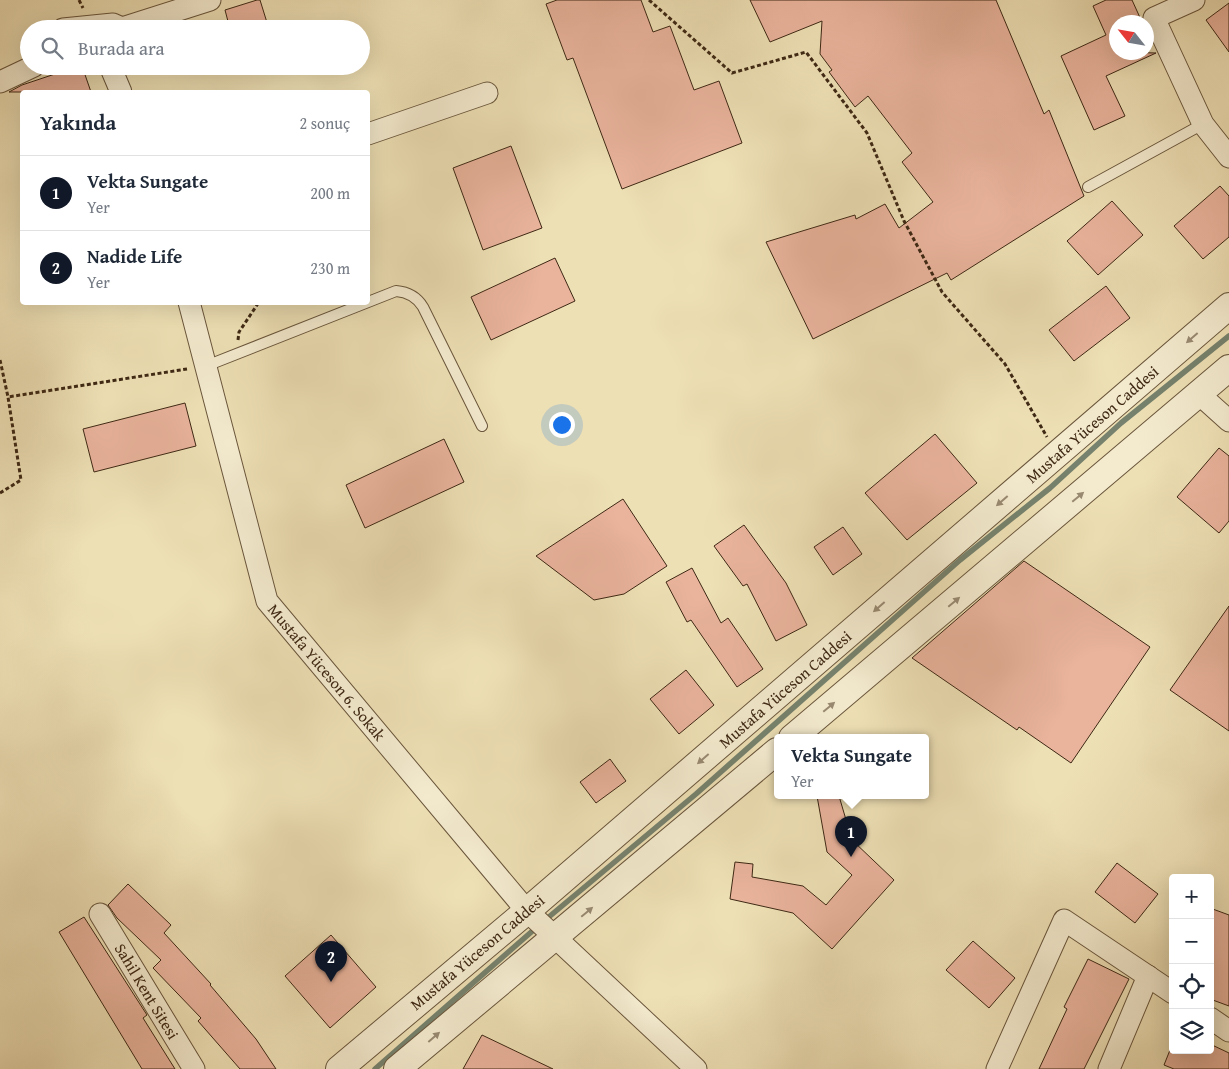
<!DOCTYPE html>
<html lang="tr">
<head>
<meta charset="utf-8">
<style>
  :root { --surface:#fff; --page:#f6f6f7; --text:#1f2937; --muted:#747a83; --line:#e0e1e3; --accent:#111827 }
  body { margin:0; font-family:"Gentium Book Plus",serif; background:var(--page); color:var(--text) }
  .controls { position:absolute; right:15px; bottom:15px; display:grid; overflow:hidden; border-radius:5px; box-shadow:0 5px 20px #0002 }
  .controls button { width:45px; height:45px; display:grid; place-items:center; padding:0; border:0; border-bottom:1px solid var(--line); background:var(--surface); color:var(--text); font:25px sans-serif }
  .compass { position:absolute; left:1109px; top:15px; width:45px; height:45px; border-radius:50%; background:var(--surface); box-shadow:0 5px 20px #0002; rotate:301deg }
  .you { position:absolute; left:561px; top:424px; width:18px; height:18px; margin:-12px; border:4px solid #fff; border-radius:50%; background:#1a73e8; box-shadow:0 0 0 8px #1a73e833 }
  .badge { display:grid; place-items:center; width:32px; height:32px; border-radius:50%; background:var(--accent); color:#fff; font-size:16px; font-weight:700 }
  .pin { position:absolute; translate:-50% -41px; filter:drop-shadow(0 1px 2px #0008) }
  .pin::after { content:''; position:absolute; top:26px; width:18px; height:15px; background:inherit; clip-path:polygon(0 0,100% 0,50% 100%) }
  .popup { position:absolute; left:774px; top:734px; width:155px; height:65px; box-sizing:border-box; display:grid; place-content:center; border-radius:5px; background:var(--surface); filter:drop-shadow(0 1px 4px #0005); font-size:16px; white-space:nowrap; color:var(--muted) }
  .popup b { font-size:19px; color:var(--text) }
  .popup::after { content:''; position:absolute; left:50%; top:100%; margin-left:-10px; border:10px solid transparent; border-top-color:var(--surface) }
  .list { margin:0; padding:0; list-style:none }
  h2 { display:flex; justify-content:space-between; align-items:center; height:65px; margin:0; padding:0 20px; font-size:21px }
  h2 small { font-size:16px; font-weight:400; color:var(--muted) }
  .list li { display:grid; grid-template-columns:32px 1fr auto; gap:15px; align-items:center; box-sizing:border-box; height:75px; padding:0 20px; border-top:1px solid var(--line) }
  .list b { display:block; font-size:19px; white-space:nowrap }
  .list p { margin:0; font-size:16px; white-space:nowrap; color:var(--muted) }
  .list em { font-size:16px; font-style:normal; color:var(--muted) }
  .icon { flex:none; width:28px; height:28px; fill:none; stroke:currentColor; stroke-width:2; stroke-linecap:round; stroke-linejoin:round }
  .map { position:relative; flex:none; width:1229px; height:1069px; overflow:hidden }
  .search { position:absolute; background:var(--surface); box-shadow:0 5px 20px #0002; left:20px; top:20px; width:350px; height:55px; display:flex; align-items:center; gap:12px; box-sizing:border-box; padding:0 18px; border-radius:28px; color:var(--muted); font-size:19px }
  .panel { position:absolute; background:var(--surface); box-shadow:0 5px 20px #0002; left:20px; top:90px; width:350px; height:215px; border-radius:5px }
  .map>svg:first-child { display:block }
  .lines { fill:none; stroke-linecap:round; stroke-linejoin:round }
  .stream { stroke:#76826d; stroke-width:5.5 }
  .building { fill:#e9b39c; stroke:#3e2814 }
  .service-casing { stroke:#6a563c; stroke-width:12 }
  .minor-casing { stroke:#6a563c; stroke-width:23 }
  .tertiary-casing { stroke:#6a563c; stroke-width:28 }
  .path { stroke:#3e2814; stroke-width:3; stroke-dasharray:4 2.5; stroke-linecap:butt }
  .service { stroke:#f4ebcf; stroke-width:10 }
  .minor { stroke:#f4ebcf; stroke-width:21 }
  .tertiary { stroke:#f4ebcf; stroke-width:26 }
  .oneway { fill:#998a72 }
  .labels { text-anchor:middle; stroke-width:4.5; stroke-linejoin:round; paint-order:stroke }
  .street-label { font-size:16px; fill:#3e2814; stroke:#f4ebcf }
</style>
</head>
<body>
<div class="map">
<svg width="1229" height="1069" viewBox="0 0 1229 1069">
  <rect width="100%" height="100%" fill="#eee0b5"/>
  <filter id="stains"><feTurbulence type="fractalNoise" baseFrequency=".004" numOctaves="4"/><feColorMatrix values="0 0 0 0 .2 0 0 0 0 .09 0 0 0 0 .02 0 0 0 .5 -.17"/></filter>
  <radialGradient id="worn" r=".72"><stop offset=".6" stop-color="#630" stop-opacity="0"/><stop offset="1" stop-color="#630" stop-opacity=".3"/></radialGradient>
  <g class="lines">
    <g class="stream">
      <polyline points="544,921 696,794 960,560 1050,488 1121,423 1229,336"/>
      <polyline points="375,1069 537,927"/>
    </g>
  </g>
  <g class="building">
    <polygon points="257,0 260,0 269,29 230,29 225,10"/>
    <polygon points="557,0 641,0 653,32 670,26 694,90 719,81 742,143 622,189 573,58 567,60 546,4"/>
    <polygon points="750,0 996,0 1044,114 1049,110 1084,196 951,280 947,273 813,339 766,242 855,215 856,219 885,204 899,228 933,202 902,162 912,153 868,96 855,107 829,72 832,70 820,54 822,21 770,42"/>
    <polygon points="1106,0 1132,0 1142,22 1116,22 1116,52 1156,53 1106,76 1125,116 1094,130 1061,56 1106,35 1093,6"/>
    <polygon points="1229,3 1229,52 1206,20"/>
    <polygon points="79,66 82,66 91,92 9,92 22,85"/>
    <polygon points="511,146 542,228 483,250 453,168"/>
    <polygon points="1220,186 1229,196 1229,237 1203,259 1174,226"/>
    <polygon points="1112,201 1143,235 1098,275 1067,241"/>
    <polygon points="555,258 575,301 491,340 471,297"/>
    <polygon points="1106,286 1130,318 1074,361 1049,330"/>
    <polygon points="185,403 196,446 94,472 83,429"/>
    <polygon points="935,434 977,483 907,540 865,493"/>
    <polygon points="444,439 464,482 365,528 346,485"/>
    <polygon points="1219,448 1229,456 1229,521 1219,533 1177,497"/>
    <polygon points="623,499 667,566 624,594 594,600 536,556"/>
    <polygon points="744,525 786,583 807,625 776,641 747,584 743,586 714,546"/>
    <polygon points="843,527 862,554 833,575 814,547"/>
    <polygon points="1024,561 1150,647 1071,763 1019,727 1017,730 912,658"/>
    <polygon points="692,568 721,623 728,618 763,669 737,687 691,620 687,622 666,582"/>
    <polygon points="1229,606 1229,731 1170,690"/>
    <polygon points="686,670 714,705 679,734 650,699"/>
    <polygon points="610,759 626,781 596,803 580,782"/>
    <polygon points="817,796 839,796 852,840 894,880 832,949 793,913 730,899 735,862 753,864 752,877 803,886 826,905 852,875 827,852"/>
    <polygon points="1117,863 1158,894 1135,923 1095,892"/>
    <polygon points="128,884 171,925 164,933 211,984 210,985 256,1039 276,1069 240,1069 198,1021 201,1018 153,968 161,960 117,918 108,905"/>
    <polygon points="1210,908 1229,915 1229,1006 1210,999"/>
    <polygon points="84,917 147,1015 143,1018 175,1069 142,1069 59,932"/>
    <polygon points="331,935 376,987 330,1028 285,976"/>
    <polygon points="973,941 1015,978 989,1008 946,970"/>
    <polygon points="1088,959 1129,979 1084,1069 1039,1069 1067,1009 1064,1007"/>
    <polygon points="482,1035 553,1069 463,1069"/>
    <polygon points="1210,1044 1229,1053 1229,1069 1174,1069 1164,1065 1170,1050 1210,1050"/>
  </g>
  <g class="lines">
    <defs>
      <g id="service">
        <polyline points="1088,187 1203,124"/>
        <path d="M206,366L396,291C408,292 417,297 423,307L482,426"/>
      </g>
      <g id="minor">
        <polyline points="1194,0 1154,18 1203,124 1229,157"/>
        <polyline points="63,29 113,24 122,28"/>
        <polyline points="119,29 210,0"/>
        <polyline points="110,66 121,92"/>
        <polyline points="0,82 34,66"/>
        <polyline points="368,134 487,93"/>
        <polyline points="189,302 267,601 527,911 696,1069"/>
        <polyline points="1199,394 1229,421"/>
        <polyline points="100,914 194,1069"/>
        <polyline points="1210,1018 1229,1031"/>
        <polyline points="997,1069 1064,920 1173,993"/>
        <polyline points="1109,1069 1148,976"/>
      </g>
      <g id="tertiary">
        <polyline points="792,738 1229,368"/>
        <polyline points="339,1069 527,911 1229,306"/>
        <polyline points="397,1069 777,751"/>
      </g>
    </defs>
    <use href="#service" class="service-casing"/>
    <use href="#minor" class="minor-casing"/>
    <use href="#tertiary" class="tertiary-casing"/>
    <g class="path">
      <polyline points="79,0 83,8"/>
      <polyline points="649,0 732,73 806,52 867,133 904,221 942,292 1005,364 1047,437"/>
      <polyline points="238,340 239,332 259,302"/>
      <polyline points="0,360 8,397"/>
      <polyline points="0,493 21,480 8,397 187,369"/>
    </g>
    <use href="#service" class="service"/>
    <use href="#minor" class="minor"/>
    <use href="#tertiary" class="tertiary"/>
  </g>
  <defs><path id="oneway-solid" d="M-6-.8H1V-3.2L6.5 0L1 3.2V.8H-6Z" transform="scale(1.25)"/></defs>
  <g class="oneway">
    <use href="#oneway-solid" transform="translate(1192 338) rotate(139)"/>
    <use href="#oneway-solid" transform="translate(1078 497) rotate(-40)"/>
    <use href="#oneway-solid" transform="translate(1002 501) rotate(139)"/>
    <use href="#oneway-solid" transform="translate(954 602) rotate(-40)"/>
    <use href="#oneway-solid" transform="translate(879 607) rotate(139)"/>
    <use href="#oneway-solid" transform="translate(829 707) rotate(-40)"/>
    <use href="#oneway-solid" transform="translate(703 759) rotate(139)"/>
    <use href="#oneway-solid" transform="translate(587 912) rotate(-40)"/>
    <use href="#oneway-solid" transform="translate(434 1037) rotate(-41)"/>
  </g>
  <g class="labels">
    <g class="street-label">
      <text transform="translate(1092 424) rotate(-41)" y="6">Mustafa Yüceson Caddesi</text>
      <text transform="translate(327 672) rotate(50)" y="6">Mustafa Yüceson 6. Sokak</text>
      <text transform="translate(785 689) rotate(-41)" y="6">Mustafa Yüceson Caddesi</text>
      <text transform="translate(477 952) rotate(-40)" y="6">Mustafa Yüceson Caddesi</text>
      <text transform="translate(147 991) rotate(59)" y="6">Sahil Kent Sitesi</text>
    </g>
  </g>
  <rect width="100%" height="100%" filter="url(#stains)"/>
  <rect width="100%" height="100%" fill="url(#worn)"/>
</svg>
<div class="controls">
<button>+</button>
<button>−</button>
<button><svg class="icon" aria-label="locate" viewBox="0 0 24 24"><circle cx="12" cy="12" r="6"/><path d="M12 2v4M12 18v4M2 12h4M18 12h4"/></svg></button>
<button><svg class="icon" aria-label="layers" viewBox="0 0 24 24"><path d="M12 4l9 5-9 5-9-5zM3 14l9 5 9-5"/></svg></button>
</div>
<svg class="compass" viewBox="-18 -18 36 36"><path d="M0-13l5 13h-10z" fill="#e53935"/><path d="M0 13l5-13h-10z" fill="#747a83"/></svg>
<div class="you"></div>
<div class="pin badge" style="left:851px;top:857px">1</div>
<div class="popup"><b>Vekta Sungate</b>Yer</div>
<div class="pin badge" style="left:331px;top:982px">2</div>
<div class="search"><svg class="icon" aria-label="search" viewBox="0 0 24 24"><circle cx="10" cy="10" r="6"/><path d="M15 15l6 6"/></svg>Burada ara</div>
<section class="panel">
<h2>Yakında<small>2 sonuç</small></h2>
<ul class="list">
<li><span class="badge">1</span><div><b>Vekta Sungate</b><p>Yer</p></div><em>200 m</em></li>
<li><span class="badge">2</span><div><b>Nadide Life</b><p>Yer</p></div><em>230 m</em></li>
</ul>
</section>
</div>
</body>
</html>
